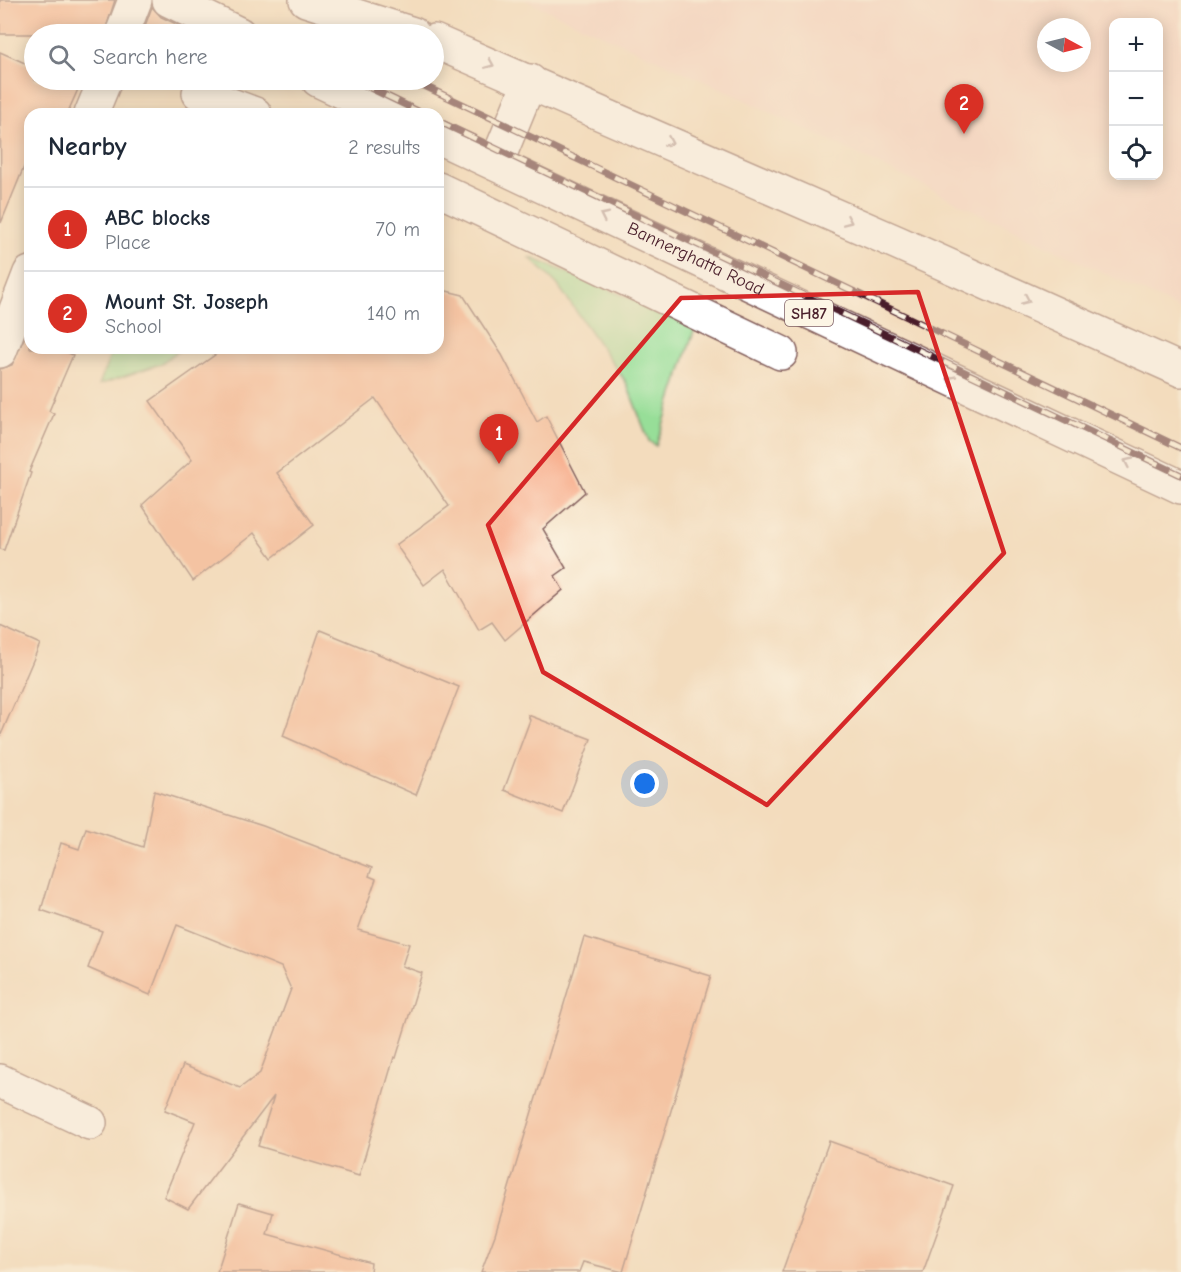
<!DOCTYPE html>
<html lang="en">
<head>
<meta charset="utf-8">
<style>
  :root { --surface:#fff; --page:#f2f2f3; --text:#1f2937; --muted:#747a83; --line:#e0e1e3; --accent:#d93025 }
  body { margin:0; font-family:"Comic Neue",sans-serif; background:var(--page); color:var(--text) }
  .controls { position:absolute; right:18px; top:18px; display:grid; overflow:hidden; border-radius:12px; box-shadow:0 3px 15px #0003 }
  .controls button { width:54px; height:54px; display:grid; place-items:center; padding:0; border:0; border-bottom:2px solid var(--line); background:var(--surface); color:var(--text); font:30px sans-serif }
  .compass { position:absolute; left:1037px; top:18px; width:54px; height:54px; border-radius:50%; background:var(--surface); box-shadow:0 3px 15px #0003; rotate:97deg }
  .you { position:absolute; left:645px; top:784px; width:21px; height:21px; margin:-15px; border:4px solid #fff; border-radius:50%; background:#1a73e8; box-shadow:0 0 0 9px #1a73e833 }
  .badge { display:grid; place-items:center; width:39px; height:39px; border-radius:50%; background:var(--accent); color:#fff; font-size:20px; font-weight:700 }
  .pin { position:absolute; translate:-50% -50px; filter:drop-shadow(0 2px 3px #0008) }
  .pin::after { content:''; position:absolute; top:32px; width:21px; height:18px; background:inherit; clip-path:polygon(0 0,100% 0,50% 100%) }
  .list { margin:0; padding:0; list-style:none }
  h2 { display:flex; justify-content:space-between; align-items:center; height:78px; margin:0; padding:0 24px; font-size:26px }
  h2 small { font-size:20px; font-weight:400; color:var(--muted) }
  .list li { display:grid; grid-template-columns:39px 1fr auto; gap:18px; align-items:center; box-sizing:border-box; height:84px; padding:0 24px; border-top:2px solid var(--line) }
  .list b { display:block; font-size:22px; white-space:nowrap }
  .list p { margin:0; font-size:20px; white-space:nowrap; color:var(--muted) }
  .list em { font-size:20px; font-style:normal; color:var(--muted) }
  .icon { flex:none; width:33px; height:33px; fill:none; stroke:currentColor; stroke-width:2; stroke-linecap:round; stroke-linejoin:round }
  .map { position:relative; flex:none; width:1181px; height:1272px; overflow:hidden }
  .search { position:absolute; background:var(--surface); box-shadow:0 3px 15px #0003; left:24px; top:24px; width:420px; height:66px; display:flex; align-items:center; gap:15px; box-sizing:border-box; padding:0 21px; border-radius:33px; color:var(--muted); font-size:22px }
  .panel { position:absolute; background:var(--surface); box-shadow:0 3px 15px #0003; left:24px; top:108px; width:420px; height:246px; border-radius:18px }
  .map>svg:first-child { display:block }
  .built { fill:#f7d1c7; fill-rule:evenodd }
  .green { fill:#97de98; stroke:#707e62; stroke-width:1.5 }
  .building { fill:#f7a582 }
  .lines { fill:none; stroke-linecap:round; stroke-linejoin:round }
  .minor-casing { stroke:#85615e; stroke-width:36 }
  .primary-casing { stroke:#85615e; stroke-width:36 }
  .minor { stroke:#fff; stroke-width:33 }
  .primary { stroke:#fff; stroke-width:33 }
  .rail-casing { stroke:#4a1f2b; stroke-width:7 }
  .rail { stroke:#fcf5e5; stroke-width:4.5; stroke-dasharray:14; stroke-linecap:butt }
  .oneway { stroke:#ae9aa0 }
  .marked { fill:none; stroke:#d62828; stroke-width:4.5; stroke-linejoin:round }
  .labels { text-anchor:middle; stroke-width:4.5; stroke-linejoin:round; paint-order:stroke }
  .shield { fill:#fcf5e5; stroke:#7f5f63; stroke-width:1.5 }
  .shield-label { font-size:16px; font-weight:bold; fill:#4a1f2b }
  .street-label { font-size:18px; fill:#4a1f2b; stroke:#fcf5e5 }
</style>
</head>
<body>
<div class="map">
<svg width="1181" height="1272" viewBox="0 0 1181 1272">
  <rect width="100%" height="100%" fill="#fcf5e5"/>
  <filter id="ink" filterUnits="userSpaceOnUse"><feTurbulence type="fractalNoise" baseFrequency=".0167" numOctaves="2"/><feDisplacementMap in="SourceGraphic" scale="12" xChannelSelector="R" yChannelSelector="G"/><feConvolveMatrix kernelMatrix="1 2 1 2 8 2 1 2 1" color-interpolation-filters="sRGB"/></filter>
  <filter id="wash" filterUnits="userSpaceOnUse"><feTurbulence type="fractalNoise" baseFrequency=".008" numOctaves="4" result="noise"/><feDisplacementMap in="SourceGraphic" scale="24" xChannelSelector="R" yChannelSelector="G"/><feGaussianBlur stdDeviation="1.35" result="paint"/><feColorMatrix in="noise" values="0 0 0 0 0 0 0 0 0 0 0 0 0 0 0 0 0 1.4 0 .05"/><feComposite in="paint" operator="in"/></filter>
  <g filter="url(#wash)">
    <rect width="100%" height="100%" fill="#f3dcbd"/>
    <path class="built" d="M525,0H1181V310L728,92ZM1114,22H1158V176H1114ZM1046,27H1082V63H1046Z"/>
    <g class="green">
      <polygon points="529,257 696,325 656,446 649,441 626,382 557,284"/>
      <polygon points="113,348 182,348 160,364 99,385"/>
    </g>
    <g id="blocks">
      <g class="building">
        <polygon points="0,0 115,0 104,34 0,34"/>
        <polygon points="152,7 161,17 197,34 142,34"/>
        <polygon points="0,52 34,67 34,80 61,80 79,87 67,114 30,114 30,152 1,223"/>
        <polygon points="438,289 463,295 502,355 537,422 546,416 585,492 543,529 566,568 555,576 563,590 505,640 492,622 479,630 445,569 424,585 396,545 449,506 375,398 277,473 314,525 272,558 254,533 193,581 142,505 192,460 150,401 225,348 438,348"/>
        <polygon points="26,334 30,336 30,348 57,348 73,355 49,411 54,414 29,472 31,473 4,550 0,549 0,369 12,365"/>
        <polygon points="0,626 40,644 0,737"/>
        <polygon points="320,630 459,687 416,795 283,736"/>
        <polygon points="528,715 591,739 563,813 504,790 530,720"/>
        <polygon points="154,791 263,826 372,868 369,876 376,879 358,930 409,944 402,966 422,973 396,1058 394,1057 359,1176 258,1146 274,1096 188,1209 164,1197 195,1122 165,1110 183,1065 240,1088 260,1073 291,989 281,967 177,925 150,995 88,968 102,931 41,910 61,843 79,849 86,828 143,847"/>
        <polygon points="584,937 711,976 623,1272 583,1262 579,1272 481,1272 495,1235"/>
        <polygon points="829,1141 954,1186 923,1272 782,1272"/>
        <polygon points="239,1203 273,1213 267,1234 371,1263 370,1272 217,1272"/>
      </g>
    </g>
  </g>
  <g filter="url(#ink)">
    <use href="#blocks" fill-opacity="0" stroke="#85615e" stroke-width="1.5"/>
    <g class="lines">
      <defs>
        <g id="minor">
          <polyline points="122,34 135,0"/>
          <polyline points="199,93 255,114"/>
          <polyline points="91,114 105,80"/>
          <polyline points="438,189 781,353"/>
          <polyline points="0,351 30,273"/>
          <polyline points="0,1081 90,1123"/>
        </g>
        <g id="primary">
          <polyline points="169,0 239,34"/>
          <polyline points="306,0 413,34"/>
          <polyline points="434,41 898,243 1181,370"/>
          <polyline points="318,80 390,114"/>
          <path id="s1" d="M438,137L1181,487"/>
          <polyline points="496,164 530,81"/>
        </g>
      </defs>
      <use href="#minor" class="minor-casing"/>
      <use href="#primary" class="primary-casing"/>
      <use href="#minor" class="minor"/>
      <use href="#primary" class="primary"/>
      <defs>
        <g id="rail">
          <polyline points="412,80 1181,448"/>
          <polyline points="360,83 424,114"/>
          <polyline points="438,121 1181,475"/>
        </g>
      </defs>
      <use href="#rail" class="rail-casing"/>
      <use href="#rail" class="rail"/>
    </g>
    <defs><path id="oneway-chevron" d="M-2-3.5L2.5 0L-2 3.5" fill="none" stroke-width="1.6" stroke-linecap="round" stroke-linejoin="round" transform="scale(1.5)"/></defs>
    <g class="oneway">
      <use href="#oneway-chevron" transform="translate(490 64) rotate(23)"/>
      <use href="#oneway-chevron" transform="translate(669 142) rotate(24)"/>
      <use href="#oneway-chevron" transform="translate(604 216) rotate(-154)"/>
      <use href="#oneway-chevron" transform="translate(848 221) rotate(24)"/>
      <use href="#oneway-chevron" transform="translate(1026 300) rotate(24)"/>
      <use href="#oneway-chevron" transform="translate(951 380) rotate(-155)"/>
      <use href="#oneway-chevron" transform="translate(1128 462) rotate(-155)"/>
    </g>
  </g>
  <path d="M0 0H1181V1272H0ZM918,292L1004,553L767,805L543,672L488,525L681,298Z" fill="#f3dcbd" fill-opacity=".55" fill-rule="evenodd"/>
  <path class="marked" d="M918,292L1004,553L767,805L543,672L488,525L681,298Z"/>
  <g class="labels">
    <rect class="shield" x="785" y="300" width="48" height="26" rx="4.5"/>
    <g class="shield-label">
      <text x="809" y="319">SH87</text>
    </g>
    <g class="street-label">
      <text dy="6" stroke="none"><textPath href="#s1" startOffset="285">Bannerghatta Road</textPath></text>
    </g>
  </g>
</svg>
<div class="controls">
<button>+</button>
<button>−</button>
<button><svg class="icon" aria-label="locate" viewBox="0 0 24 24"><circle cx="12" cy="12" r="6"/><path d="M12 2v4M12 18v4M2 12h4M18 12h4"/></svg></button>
</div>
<svg class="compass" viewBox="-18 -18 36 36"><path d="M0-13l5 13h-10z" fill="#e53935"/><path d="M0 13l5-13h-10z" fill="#747a83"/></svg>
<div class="you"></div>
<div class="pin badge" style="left:499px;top:464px">1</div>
<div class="pin badge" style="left:964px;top:134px">2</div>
<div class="search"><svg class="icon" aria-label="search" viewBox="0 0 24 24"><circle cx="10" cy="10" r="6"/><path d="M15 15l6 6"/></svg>Search here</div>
<section class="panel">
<h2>Nearby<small>2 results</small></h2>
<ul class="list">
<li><span class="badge">1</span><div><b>ABC blocks</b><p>Place</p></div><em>70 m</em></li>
<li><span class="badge">2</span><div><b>Mount St. Joseph</b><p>School</p></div><em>140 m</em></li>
</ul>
</section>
</div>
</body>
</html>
